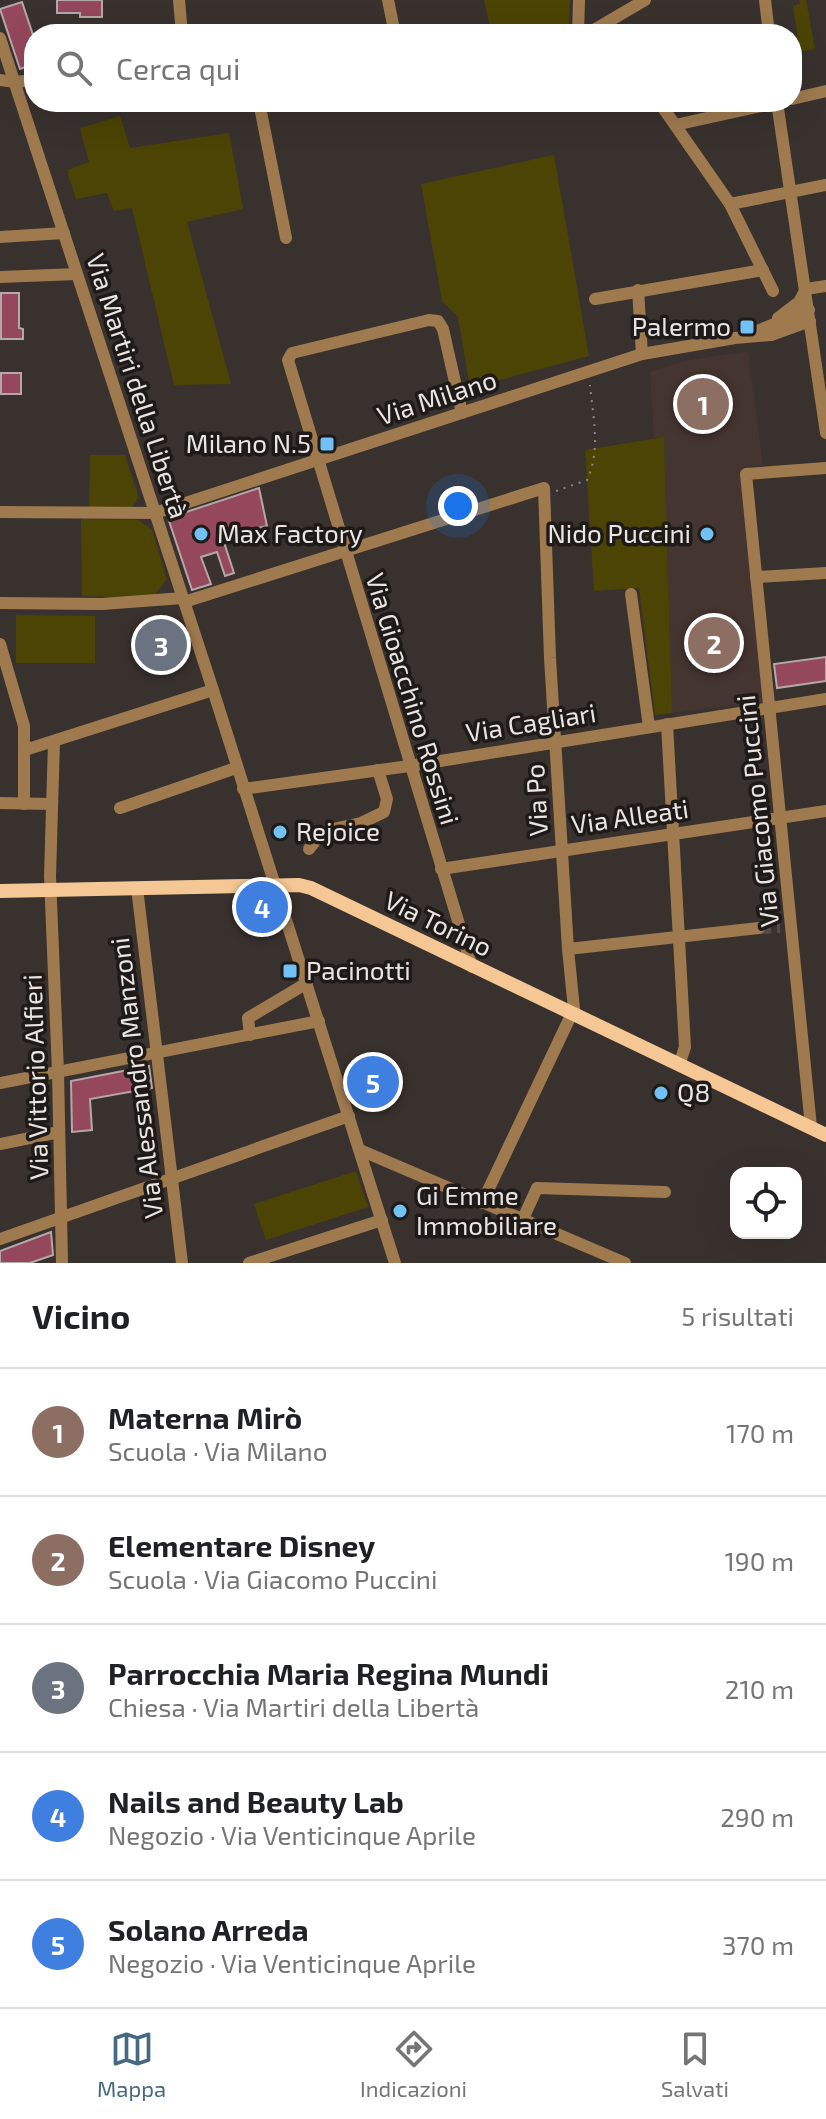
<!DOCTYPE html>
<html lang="it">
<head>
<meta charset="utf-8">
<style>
  :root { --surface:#fff; --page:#f2f2f2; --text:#202124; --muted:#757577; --line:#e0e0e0; --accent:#446982 }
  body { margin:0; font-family:"Exo 2",sans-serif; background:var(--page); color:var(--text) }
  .controls { position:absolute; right:24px; bottom:24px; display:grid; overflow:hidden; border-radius:16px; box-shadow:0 8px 32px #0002 }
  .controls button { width:72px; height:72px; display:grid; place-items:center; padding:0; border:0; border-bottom:2px solid var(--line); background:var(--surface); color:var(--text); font:40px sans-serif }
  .you { position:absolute; left:458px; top:506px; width:28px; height:28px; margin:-20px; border:6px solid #fff; border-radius:50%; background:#1a73e8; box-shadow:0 0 0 12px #1a73e833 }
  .badge { display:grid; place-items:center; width:52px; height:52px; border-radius:50%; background:var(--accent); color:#fff; font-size:26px; font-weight:700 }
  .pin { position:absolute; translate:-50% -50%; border:4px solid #fff; box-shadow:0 2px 8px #0006 }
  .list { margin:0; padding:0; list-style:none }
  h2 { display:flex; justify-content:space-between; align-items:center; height:104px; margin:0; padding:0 32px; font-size:34px }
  h2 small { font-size:26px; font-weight:400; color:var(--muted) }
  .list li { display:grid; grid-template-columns:52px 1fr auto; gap:24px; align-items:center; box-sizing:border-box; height:128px; padding:0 32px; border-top:2px solid var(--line) }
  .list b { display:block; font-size:30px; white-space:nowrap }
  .list p { margin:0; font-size:26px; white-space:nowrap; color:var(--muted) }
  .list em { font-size:26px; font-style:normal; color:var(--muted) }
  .icon { flex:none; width:44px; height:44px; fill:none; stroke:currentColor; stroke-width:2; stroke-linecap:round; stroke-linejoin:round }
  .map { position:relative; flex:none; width:826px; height:1263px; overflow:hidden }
  .search { position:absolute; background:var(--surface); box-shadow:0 8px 32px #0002; left:24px; right:24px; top:24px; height:88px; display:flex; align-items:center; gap:20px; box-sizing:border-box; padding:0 28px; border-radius:32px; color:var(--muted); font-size:30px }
  .sheet { height:744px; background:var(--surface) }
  nav { display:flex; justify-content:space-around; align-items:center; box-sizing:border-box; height:112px; border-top:2px solid var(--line); background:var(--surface); font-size:22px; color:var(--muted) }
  nav a { display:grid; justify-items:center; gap:4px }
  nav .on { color:var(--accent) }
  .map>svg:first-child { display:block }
  .built { fill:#453530 }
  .green { fill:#4c4404 }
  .building { fill:#95475b; stroke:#b3a7a9; stroke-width:2 }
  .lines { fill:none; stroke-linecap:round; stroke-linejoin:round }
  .minor-tunnel { stroke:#544c49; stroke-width:12; stroke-dasharray:12 6; stroke-linecap:butt }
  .path { stroke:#8e8784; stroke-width:2; stroke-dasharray:2 6; stroke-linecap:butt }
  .minor { stroke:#9f7a4f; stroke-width:12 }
  .major { stroke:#f5c794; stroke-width:14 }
  .poi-dot { fill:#71c1f5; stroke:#1e1a18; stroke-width:3 }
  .labels { text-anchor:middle; stroke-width:7; stroke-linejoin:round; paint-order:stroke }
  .poi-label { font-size:26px; fill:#eae4e2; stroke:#1e1a18; text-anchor:start }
  .street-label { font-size:26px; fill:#eae4e2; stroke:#1e1a18 }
</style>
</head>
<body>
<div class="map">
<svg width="826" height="1263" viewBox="0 0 826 1263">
  <rect width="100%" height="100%" fill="#39312e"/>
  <polygon class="built" points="748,351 763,465 741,467 741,485 763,702 672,713 664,437 654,438 650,372 685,361"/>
  <g class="green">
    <polygon points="484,0 570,0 569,29 562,34 456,34 490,26"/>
    <polygon points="799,0 806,0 815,49 800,52 793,6 800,4"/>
    <polygon points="120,116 130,148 229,133 243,209 187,222 231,384 174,385 132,208 114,211 107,193 76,199 67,170 89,162 80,128"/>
    <polygon points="554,155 589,356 470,388 458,317 442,301 421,184"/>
    <polygon points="664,437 672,713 655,715 639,588 594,591 585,450"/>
    <polygon points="90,455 125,455 139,498 132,507 89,507"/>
    <polygon points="81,519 138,520 152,530 167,579 152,598 82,596"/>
    <polygon points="16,615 95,616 95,663 16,663"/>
    <polygon points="356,1171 368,1207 266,1240 254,1204"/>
  </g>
  <g class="building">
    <polygon points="57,0 102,0 102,17 80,17 80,13 57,13"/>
    <polygon points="22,2 34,38 34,64 20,69 0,9"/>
    <polygon points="1,293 19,293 19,328 23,329 23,339 1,339"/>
    <rect x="1" y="373" width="20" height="21"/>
    <polygon points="259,488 267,526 244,531 242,529 222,536 234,573 225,576 217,552 201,557 211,584 192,590 168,518"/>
    <polygon points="826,657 826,681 777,688 774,664"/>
    <polygon points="149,1066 152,1088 90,1099 92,1130 72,1132 71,1081"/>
    <polygon points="51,1232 53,1255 30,1263 0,1263 0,1251"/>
  </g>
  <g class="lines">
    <polyline class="minor-tunnel" points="759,928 780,927"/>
    <path class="path" d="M556,491L587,480C601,450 593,417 590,385"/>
    <g class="minor">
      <polyline points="179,0 182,34"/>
      <polyline points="388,0 395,34"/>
      <polyline points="765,0 769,34"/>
      <polyline points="578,34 579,0"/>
      <polyline points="587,34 645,0"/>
      <polyline points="0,38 213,690 395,1263"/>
      <polyline points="0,80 15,82 34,80"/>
      <polyline points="792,99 826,91"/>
      <polyline points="259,102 286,238"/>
      <polyline points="659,102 730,204 773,291"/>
      <polyline points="777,102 826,433"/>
      <polyline points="675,125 779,102"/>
      <polyline points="730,204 826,185"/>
      <polyline points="0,237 64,233"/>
      <polyline points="0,277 77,274"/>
      <polyline points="638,290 642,354"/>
      <polyline points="595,299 763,270"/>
      <polyline points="778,318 799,302 806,289 826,286"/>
      <polyline points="757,331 809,310"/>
      <polyline points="462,413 443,329 438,321 429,320 292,353 288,360 472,967"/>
      <polyline points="0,512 155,513 642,354 735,338 771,335 810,321"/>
      <polyline points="756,577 826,573"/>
      <polyline points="631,594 649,727"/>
      <polyline points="184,602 544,488 550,658 568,949 574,1009 482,1203"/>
      <polyline points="0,603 102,604 183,598"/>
      <polyline points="0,644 24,726 24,804"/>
      <polyline points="667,724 685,1047 679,1065"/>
      <polyline points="54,742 50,877 58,1072 62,1263"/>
      <polyline points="25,750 213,690"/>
      <polyline points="243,789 409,766 826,699"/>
      <polyline points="0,803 51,804"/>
      <polyline points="120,808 236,768"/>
      <polyline points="309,849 323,831 361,823 384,812 387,799 378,770"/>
      <polyline points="441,869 826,811"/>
      <polyline points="137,888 182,1263"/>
      <polyline points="568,949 759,928"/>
      <polyline points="250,1035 248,1018 307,983"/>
      <polyline points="0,1083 319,1021"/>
      <polyline points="811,1127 746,474 826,468"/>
      <polyline points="0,1144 59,1132"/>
      <polyline points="360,1150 625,1263"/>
      <polyline points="522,1221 537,1188 665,1192"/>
      <polyline points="0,1239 349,1116"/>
      <polyline points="249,1263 382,1220"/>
    </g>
    <polyline class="major" points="0,891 299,885 311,888 826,1135"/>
  </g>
  <g class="poi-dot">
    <rect x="739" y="319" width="16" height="16" rx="4"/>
    <rect x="319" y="436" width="16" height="16" rx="4"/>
    <circle cx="201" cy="534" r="8"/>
    <circle cx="707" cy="534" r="8"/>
    <circle cx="280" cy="832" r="8"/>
    <rect x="282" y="963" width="16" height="16" rx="4"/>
    <circle cx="661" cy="1093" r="8"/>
    <circle cx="400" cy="1211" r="8"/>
  </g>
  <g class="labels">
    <g class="poi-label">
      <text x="731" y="336" text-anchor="end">Palermo</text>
      <text x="311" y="453" text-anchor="end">Milano N.5</text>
      <text x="217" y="543">Max Factory</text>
      <text x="691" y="543" text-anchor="end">Nido Puccini</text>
      <text x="296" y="841">Rejoice</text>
      <text x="306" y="980">Pacinotti</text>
      <text x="677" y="1102">Q8</text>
      <text x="416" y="1205">Gi Emme<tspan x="416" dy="30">Immobiliare</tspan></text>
    </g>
    <g class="street-label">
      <text transform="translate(137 386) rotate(72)" y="9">Via Martiri della Libertà</text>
      <text transform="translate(437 398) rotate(-18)" y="9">Via Milano</text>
      <text transform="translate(412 699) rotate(73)" y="9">Via Gioacchino Rossini</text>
      <text transform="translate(531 723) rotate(-9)" y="9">Via Cagliari</text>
      <text transform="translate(537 800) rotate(-93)" y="9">Via Po</text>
      <text transform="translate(758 811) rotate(-96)" y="9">Via Giacomo Puccini</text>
      <text transform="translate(630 817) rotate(-8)" y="9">Via Alleati</text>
      <text transform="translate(438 924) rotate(26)" y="9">Via Torino</text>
      <text transform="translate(36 1077) rotate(-92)" y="9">Via Vittorio Alfieri</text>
      <text transform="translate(137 1078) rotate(-97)" y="9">Via Alessandro Manzoni</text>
    </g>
  </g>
</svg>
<div class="controls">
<button><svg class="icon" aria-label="locate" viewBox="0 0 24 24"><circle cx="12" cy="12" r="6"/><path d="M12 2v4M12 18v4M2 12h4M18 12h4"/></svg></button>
</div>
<div class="you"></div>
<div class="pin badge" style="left:703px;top:404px;background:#8d6e63">1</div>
<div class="pin badge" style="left:714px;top:643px;background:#8d6e63">2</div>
<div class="pin badge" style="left:161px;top:645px;background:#6b7280">3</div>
<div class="pin badge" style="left:262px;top:907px;background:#3f7fe0">4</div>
<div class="pin badge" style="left:373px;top:1082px;background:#3f7fe0">5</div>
<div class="search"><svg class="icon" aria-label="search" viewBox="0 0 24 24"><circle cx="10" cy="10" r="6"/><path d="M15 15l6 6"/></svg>Cerca qui</div>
</div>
<section class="sheet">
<h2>Vicino<small>5 risultati</small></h2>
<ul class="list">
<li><span class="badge" style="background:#8d6e63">1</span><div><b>Materna Mirò</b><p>Scuola · Via Milano</p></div><em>170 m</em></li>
<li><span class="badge" style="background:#8d6e63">2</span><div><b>Elementare Disney</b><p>Scuola · Via Giacomo Puccini</p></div><em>190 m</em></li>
<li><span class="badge" style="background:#6b7280">3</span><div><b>Parrocchia Maria Regina Mundi</b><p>Chiesa · Via Martiri della Libertà</p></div><em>210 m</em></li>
<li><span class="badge" style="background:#3f7fe0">4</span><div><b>Nails and Beauty Lab</b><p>Negozio · Via Venticinque Aprile</p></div><em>290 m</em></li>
<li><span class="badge" style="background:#3f7fe0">5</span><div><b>Solano Arreda</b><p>Negozio · Via Venticinque Aprile</p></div><em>370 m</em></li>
</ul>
</section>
<nav>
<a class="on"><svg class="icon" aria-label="map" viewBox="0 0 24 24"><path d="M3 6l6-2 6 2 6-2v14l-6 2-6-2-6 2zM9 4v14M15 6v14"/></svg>Mappa</a>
<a><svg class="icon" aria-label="directions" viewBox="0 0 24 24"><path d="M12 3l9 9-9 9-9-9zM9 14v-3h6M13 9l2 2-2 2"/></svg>Indicazioni</a>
<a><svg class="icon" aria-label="saved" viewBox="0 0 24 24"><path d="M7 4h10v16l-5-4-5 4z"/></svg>Salvati</a>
</nav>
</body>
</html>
